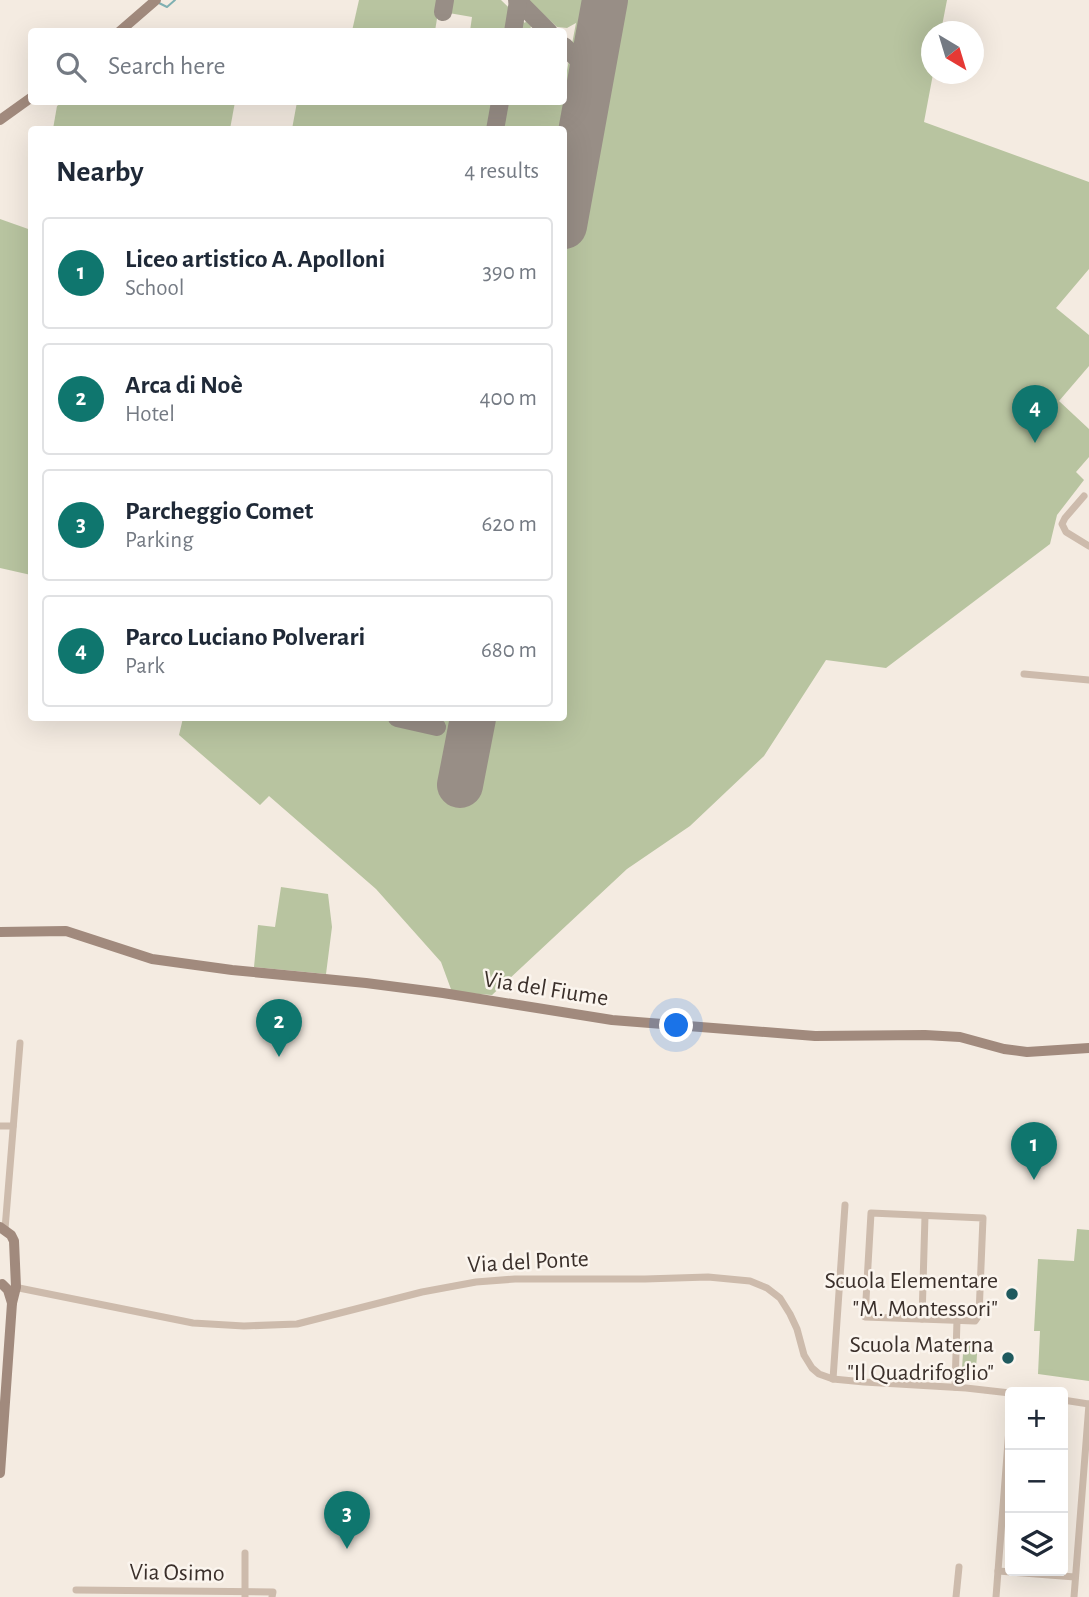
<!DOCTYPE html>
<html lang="en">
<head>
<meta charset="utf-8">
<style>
  :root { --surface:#fff; --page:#f2f2f3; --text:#1f2937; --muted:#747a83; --line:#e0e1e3; --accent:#0f766e }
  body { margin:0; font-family:"Alegreya Sans",sans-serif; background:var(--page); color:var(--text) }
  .controls { position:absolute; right:21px; bottom:21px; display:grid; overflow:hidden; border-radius:7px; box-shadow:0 7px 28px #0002 }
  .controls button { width:63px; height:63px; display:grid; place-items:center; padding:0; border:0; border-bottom:2px solid var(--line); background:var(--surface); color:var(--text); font:35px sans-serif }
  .compass { position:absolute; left:921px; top:21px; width:63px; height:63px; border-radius:50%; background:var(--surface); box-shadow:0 7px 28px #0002; rotate:142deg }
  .you { position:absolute; left:677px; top:1026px; width:24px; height:24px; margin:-18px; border:5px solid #fff; border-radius:50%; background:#1a73e8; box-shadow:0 0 0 10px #1a73e833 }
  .badge { display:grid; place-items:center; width:46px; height:46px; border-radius:50%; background:var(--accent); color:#fff; font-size:23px; font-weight:700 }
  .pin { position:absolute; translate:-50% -58px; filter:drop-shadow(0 2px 4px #0008) }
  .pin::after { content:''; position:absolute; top:37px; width:24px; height:21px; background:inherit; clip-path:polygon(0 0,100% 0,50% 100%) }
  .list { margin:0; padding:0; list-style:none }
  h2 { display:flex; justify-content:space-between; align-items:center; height:91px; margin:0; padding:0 28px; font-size:30px }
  h2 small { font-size:23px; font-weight:400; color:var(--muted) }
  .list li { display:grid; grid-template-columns:46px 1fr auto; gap:21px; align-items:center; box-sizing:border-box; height:112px; margin:0 14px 14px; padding:0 14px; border:2px solid var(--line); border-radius:7px }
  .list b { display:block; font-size:26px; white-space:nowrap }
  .list p { margin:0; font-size:23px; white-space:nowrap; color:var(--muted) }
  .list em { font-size:23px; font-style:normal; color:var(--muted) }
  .icon { flex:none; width:38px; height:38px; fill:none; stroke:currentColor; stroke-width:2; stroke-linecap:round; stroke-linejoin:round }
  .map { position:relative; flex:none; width:1089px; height:1597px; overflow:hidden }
  .search { position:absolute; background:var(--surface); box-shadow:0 7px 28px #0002; left:28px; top:28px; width:539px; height:77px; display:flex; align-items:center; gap:18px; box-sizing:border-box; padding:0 24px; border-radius:7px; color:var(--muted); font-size:26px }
  .panel { position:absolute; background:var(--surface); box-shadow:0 7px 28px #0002; left:28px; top:126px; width:539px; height:595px; border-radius:7px }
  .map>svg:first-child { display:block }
  .green { fill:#b8c4a0 }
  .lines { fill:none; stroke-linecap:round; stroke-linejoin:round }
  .stream { stroke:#7fb0b2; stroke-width:2 }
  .taxiway { stroke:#988e86; stroke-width:18 }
  .runway { stroke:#988e86; stroke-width:46 }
  .street { stroke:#cdbbac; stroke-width:7 }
  .secondary { stroke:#a18a7d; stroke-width:10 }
  .poi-dot { fill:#1f5a5e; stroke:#fbf5ee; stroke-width:2.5 }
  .labels { text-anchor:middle; stroke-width:5; stroke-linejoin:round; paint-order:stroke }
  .street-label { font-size:24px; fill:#3b302b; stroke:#fbf5ee }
  .poi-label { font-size:24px; fill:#3b302b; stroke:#fbf5ee; text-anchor:end }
</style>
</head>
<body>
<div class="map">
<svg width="1089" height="1597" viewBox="0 0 1089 1597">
  <rect width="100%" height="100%" fill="#f4ebe1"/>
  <g class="green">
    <polygon points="359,0 440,0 435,31 352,31"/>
    <polygon points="445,0 501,0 525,23 526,21 531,26 530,31 470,31 472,17 443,12"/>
    <polygon points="528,0 947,0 941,31 932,32 932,74 933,74 924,122 1089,182 1089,269 1056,308 1089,335 1089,366 1059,401 1089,429 1089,457 1076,472 1084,480 1057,515 1050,544 886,668 826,660 764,756 690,826 627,869 492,995 452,992 441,962 376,889 269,796 260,805 179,735 183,718 564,718 564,130 292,129 297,102 564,102 564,76 565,81 576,23 567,28 557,27"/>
    <polygon points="63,102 235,102 230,129 53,129 57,106"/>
    <polygon points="0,219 31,230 31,575 0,568"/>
    <polygon points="281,887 328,894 332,927 326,974 254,967 258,925 275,927"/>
    <polygon points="1077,1229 1089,1230 1089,1381 1038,1374 1040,1331 1034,1331 1038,1259 1074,1261"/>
    <polygon points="964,1341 978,1341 975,1382 961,1381"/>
  </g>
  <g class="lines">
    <polyline class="stream" points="159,3 167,7 175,0"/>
    <g class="taxiway">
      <polyline points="517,0 549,32"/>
      <polyline points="443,12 445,0"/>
      <polyline points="513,32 518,1"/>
      <polyline points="564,46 592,73"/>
      <polyline points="495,130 500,102"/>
      <polyline points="397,718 437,727"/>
    </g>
    <g class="runway">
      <polyline points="564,226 605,0"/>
      <polyline points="460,785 473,718"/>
    </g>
    <g class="street">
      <polyline points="1084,496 1065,518 1062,524 1066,532 1089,546"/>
      <polyline points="1024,674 1089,680"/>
      <polyline points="0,1126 13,1126"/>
      <polygon points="871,1213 983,1218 979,1315 975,1321 865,1317"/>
      <polyline points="5,1229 20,1043"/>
      <polyline points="14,1287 193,1323 244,1326 297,1324 422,1292 476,1282 515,1279 645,1279 708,1277 750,1281 767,1288 780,1298 790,1314 797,1329 804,1355 812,1368 819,1374 833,1379 864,1382 966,1388 1010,1393"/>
      <polyline points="922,1319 925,1216"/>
      <polyline points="833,1379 845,1205"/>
      <polyline points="955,1387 957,1320"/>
      <polyline points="1063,1400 1089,1404"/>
      <polyline points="245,1553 245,1597"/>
      <polyline points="998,1571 1075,1577"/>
      <polyline points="76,1590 273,1592 272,1597"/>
      <polyline points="956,1597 959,1567"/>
      <polyline points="996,1597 1010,1416"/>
      <polyline points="1074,1597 1089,1404"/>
    </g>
    <g class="secondary">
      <polyline points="119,32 156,0"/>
      <polyline points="0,120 32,97"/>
      <polyline points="0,932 66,931 152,959 232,970 366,983 443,993 612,1020 815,1036 925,1035 960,1037 1004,1049 1027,1052 1089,1048"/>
      <polyline points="0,1227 11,1235 14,1241 16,1287 12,1303 0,1473"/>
      <polyline points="2,1284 8,1290 12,1303"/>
    </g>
  </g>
  <g class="poi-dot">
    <circle cx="1012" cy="1294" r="7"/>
    <circle cx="1008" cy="1358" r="7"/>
  </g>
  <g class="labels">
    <g class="street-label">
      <text transform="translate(546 988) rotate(9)" y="8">Via del Fiume</text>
      <text transform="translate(528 1261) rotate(-3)" y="8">Via del Ponte</text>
      <text transform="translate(177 1572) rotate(1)" y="8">Via Osimo</text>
    </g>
    <g class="poi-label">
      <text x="998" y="1288">Scuola Elementare<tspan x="998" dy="28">"M. Montessori"</tspan></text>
      <text x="994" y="1352">Scuola Materna<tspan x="994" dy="28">"Il Quadrifoglio"</tspan></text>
    </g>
  </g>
</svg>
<div class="controls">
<button>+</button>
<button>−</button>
<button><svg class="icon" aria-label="layers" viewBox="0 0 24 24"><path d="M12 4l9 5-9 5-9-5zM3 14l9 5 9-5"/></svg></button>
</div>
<svg class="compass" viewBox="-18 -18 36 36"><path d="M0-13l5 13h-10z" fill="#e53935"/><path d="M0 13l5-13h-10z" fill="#747a83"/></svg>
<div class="you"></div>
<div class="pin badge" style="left:1034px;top:1180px">1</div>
<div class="pin badge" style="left:279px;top:1057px">2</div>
<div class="pin badge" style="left:347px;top:1549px">3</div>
<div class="pin badge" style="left:1035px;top:443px">4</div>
<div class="search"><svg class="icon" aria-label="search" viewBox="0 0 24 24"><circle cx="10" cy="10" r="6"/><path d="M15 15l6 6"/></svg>Search here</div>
<section class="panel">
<h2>Nearby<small>4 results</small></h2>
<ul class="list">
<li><span class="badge">1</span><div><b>Liceo artistico A. Apolloni</b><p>School</p></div><em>390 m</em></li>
<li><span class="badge">2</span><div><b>Arca di Noè</b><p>Hotel</p></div><em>400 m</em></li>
<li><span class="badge">3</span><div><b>Parcheggio Comet</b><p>Parking</p></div><em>620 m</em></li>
<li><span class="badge">4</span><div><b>Parco Luciano Polverari</b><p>Park</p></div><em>680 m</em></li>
</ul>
</section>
</div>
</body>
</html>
